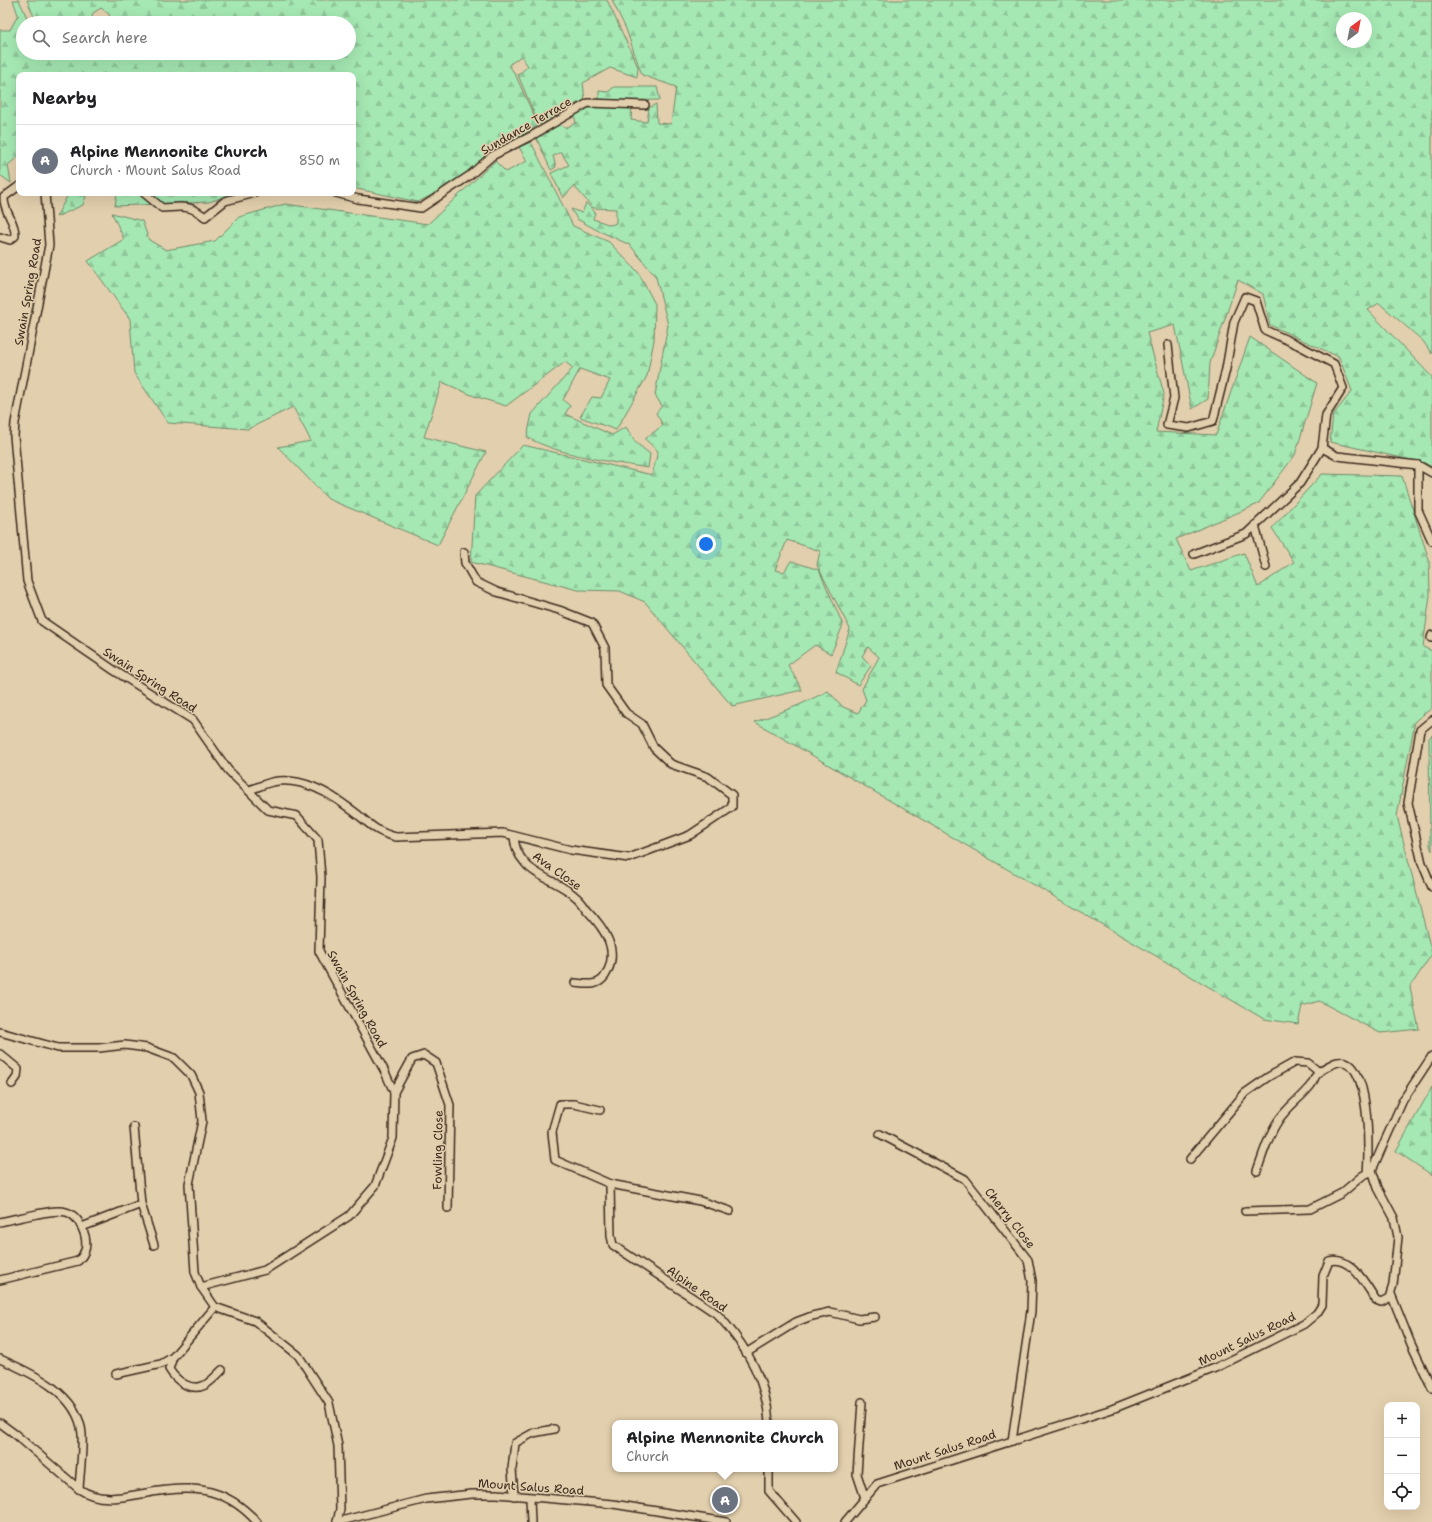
<!DOCTYPE html>
<html lang="en">
<head>
<meta charset="utf-8">
<style>
  :root { --surface:#fff; --page:#f2f2f2; --text:#202124; --muted:#757577; --line:#e0e0e0; --accent:#d1495b }
  body { margin:0; font-family:"Shantell Sans",sans-serif; background:var(--page); color:var(--text) }
  .controls { position:absolute; right:12px; bottom:12px; display:grid; overflow:hidden; border-radius:8px; box-shadow:0 4px 16px #0002 }
  .controls button { width:36px; height:36px; display:grid; place-items:center; padding:0; border:0; border-bottom:1px solid var(--line); background:var(--surface); color:var(--text); font:20px sans-serif }
  .compass { position:absolute; left:1336px; top:12px; width:36px; height:36px; border-radius:50%; background:var(--surface); box-shadow:0 4px 16px #0002; rotate:32deg }
  .you { position:absolute; left:706px; top:544px; width:14px; height:14px; margin:-10px; border:3px solid #fff; border-radius:50%; background:#1a73e8; box-shadow:0 0 0 6px #1a73e833 }
  .badge { display:grid; place-items:center; width:26px; height:26px; border-radius:50%; background:var(--accent); color:#fff; font-size:13px; font-weight:700 }
  .pin { position:absolute; translate:-50% -50%; border:2px solid #fff; box-shadow:0 1px 4px #0006 }
  .popup { position:absolute; left:612px; top:1420px; width:226px; height:52px; box-sizing:border-box; display:grid; place-content:center; border-radius:8px; background:var(--surface); filter:drop-shadow(0 1px 3px #0005); font-size:13px; white-space:nowrap; color:var(--muted) }
  .popup b { font-size:15px; color:var(--text) }
  .popup::after { content:''; position:absolute; left:50%; top:100%; margin-left:-8px; border:8px solid transparent; border-top-color:var(--surface) }
  .list { margin:0; padding:0; list-style:none }
  h2 { display:flex; justify-content:space-between; align-items:center; height:52px; margin:0; padding:0 16px; font-size:17px }
  h2 small { font-size:13px; font-weight:400; color:var(--muted) }
  .list li { display:grid; grid-template-columns:26px 1fr auto; gap:12px; align-items:center; box-sizing:border-box; height:72px; padding:0 16px; border-top:1px solid var(--line) }
  .list b { display:block; font-size:15px; white-space:nowrap }
  .list p { margin:0; font-size:13px; white-space:nowrap; color:var(--muted) }
  .list em { font-size:13px; font-style:normal; color:var(--muted) }
  .icon { flex:none; width:22px; height:22px; fill:none; stroke:currentColor; stroke-width:2; stroke-linecap:round; stroke-linejoin:round }
  .map { position:relative; flex:none; width:1432px; height:1522px; overflow:hidden }
  .search { position:absolute; background:var(--surface); box-shadow:0 4px 16px #0002; left:16px; top:16px; width:340px; height:44px; display:flex; align-items:center; gap:10px; box-sizing:border-box; padding:0 14px; border-radius:22px; color:var(--muted); font-size:15px }
  .panel { position:absolute; background:var(--surface); box-shadow:0 4px 16px #0002; left:16px; top:72px; width:340px; height:124px; border-radius:8px }
  .map>svg:first-child { display:block }
  .forest { fill:url(#forest-firs); stroke:#708968; fill-rule:evenodd }
  .lines { fill:none; stroke-linecap:round; stroke-linejoin:round }
  .minor-casing { stroke:#3b2a1e; stroke-width:10 }
  .minor { stroke:#e2cfad; stroke-width:7 }
  .labels { text-anchor:middle; stroke-width:3; stroke-linejoin:round; paint-order:stroke }
  .street-label { font-size:12px; fill:#3b2a1e; stroke:#e2cfad }
</style>
</head>
<body>
<div class="map">
<svg width="1432" height="1522" viewBox="0 0 1432 1522">
  <defs>
    <pattern id="forest-firs" width="22" height="20" patternUnits="userSpaceOnUse"><rect width="22" height="20" fill="#a5e8b3"/><path d="M5 1l3.5 6h-7zM16 11l3.5 6h-7z" fill="#8fc79a"/></pattern>
  </defs>
  <rect width="100%" height="100%" fill="#e2cfad"/>
  <filter id="ink" filterUnits="userSpaceOnUse"><feTurbulence type="fractalNoise" baseFrequency=".025" numOctaves="2"/><feDisplacementMap in="SourceGraphic" scale="8" xChannelSelector="R" yChannelSelector="G"/><feConvolveMatrix kernelMatrix="1 2 1 2 8 2 1 2 1" color-interpolation-filters="sRGB"/></filter>
  <g filter="url(#ink)">
    <g class="forest">
      <polygon points="13,0 19,0 28,20 55,23 23,23 23,53 349,53 349,23 111,23 109,14 101,8 93,13 91,21 35,19 27,0 607,0 638,67 637,77 610,68 583,83 585,101 576,104 539,125 518,75 528,66 521,56 509,65 516,76 538,125 444,189 418,202 353,188 353,75 19,75 19,156 8,165 11,183 0,175 0,30 10,30 18,15"/>
      <path d="M612,0H1432V354L1423,341L1379,303L1368,310L1432,377V467L1425,463L1330,442L1333,415L1352,391L1339,357L1270,325L1263,294L1238,280L1210,363L1208,399L1192,409L1175,325L1147,333L1164,394L1156,432L1216,435L1250,337L1317,383L1295,455L1258,504L1176,539L1191,571L1244,553L1258,587L1294,562L1272,528L1322,474L1402,476L1429,560L1430,595L1423,647L1432,651V708L1415,721L1397,816L1432,954L1410,987L1419,1029L1380,1033L1319,1001L1302,1006L1298,1024L1264,1019L755,722L799,705L828,691L843,707L858,713L866,700L862,689L879,657L868,647L862,656L871,666L858,685L836,672L850,629L817,565L820,551L787,540L775,570L784,572L791,561L819,570L843,625L831,654L815,645L788,665L802,690L732,706L645,602L620,591L578,590L471,562L475,496L523,445L652,475L658,451L645,439L663,425L656,413L662,406L655,395L668,325L656,277L630,245L597,230L577,219L571,209L582,213L586,203L595,212L593,219L611,225L616,223V209L593,208L574,186L563,198L551,173L569,165L561,152L553,156L556,167L551,170L536,137L558,123L565,128L576,123L574,115L589,108L632,106L631,120L647,122L649,108L656,104L657,123L671,124L676,87L642,75L626,29ZM1342,18H1366V42H1342Z"/>
      <polygon points="614,87 657,87 660,100 599,101 599,91 608,92"/>
      <path d="M531,142L573,226L609,242L638,272L655,304L654,340L647,376L616,430L580,417L592,397L601,398L610,380L580,369L563,400L570,406L565,414L612,435L626,427L635,442L650,454L648,468C612,462 557,455 527,437L532,414L573,368L565,362L506,406L474,396L442,382L424,437L486,452L438,545L328,499L278,447L311,441L293,407L248,429L168,423L134,373L130,319L88,261L124,239L112,213L142,221L149,240L166,250L215,241L239,217L285,204L428,224L495,161L506,172L527,161L519,147Z"/>
      <polygon points="69,193 87,193 83,205 56,217"/>
      <polygon points="117,193 235,193 209,202 115,206"/>
      <polygon points="1432,735 1432,851 1430,845 1429,738"/>
      <polygon points="1432,1087 1432,1175 1396,1151"/>
    </g>
    <g class="lines">
      <defs>
        <g id="minor">
          <polyline points="45,193 49,245 15,423 14,436 27,581 42,621 115,671 193,720 228,770 268,810 297,816 318,840 321,877 319,951 384,1070 394,1092 393,1138 375,1186 349,1216 265,1270 201,1287 215,1307 255,1321 298,1355 329,1403 338,1446 340,1509 337,1522"/>
          <path d="M144,193L162,208C182,207 189,204 205,217L225,201L255,193"/>
          <polyline points="336,193 358,199 421,208 469,176 492,156 533,135 588,103 645,105"/>
          <path d="M0,237L10,240L15,236C16,221 3,212 4,197L19,186"/>
          <polyline points="1168,345 1174,398 1167,425 1189,428 1213,421 1226,369 1234,322 1245,297 1256,301 1265,330 1298,345 1334,364 1343,388 1326,415 1322,448 1337,456 1418,465 1432,473"/>
          <polyline points="1418,465 1418,510 1432,541"/>
          <polyline points="1255,525 1266,567"/>
          <polyline points="1194,554 1246,534 1300,483 1322,448"/>
          <polyline points="1431,638 1432,635"/>
          <polyline points="1432,720 1420,730 1408,803 1422,863 1432,887"/>
          <path d="M249,790C256,788 264,784 272,782C299,776 328,792 349,808C368,821 372,831 396,837L503,833L571,850L629,858L690,835L732,807V795L708,777L671,764L654,748L642,724L626,713L606,685L605,648L592,623L559,610L497,592L476,582L465,563L464,552"/>
          <path d="M514,836C515,847 517,854 525,863C535,876 563,884 576,897C580,900 583,905 586,909C604,928 621,950 605,976C598,987 586,984 575,983"/>
          <polyline points="0,1032 58,1048 99,1048 125,1045 147,1048 174,1058 191,1075 199,1092 202,1121 189,1184 195,1272 201,1287"/>
          <polyline points="0,1054 18,1069 17,1077 12,1084"/>
          <polyline points="394,1092 412,1059 424,1055 436,1063 450,1105 448,1208"/>
          <polyline points="600,1110 574,1104 560,1104 552,1132 555,1160 610,1184 700,1201 730,1211"/>
          <polyline points="134,1127 141,1204 154,1245"/>
          <polyline points="880,1134 965,1179 1028,1260 1032,1281 1031,1311 1012,1441"/>
          <polyline points="1190,1159 1245,1093 1268,1077 1295,1062 1308,1063 1319,1072"/>
          <path d="M1257,1171C1263,1154 1268,1136 1278,1121C1287,1107 1301,1098 1311,1085C1314,1081 1315,1075 1319,1072C1322,1069 1333,1063 1338,1062C1371,1055 1369,1154 1367,1173"/>
          <path d="M610,1184L611,1236L613,1245L717,1314C745,1344 767,1381 769,1423"/>
          <polyline points="1245,1211 1310,1209 1342,1193 1362,1176 1370,1172"/>
          <path d="M0,1222C12,1219 24,1217 37,1214C62,1209 76,1207 85,1236C87,1246 86,1253 78,1261L0,1280"/>
          <polyline points="82,1227 141,1204"/>
          <polyline points="1391,1294 1411,1344 1432,1388"/>
          <polyline points="746,1353 796,1322 812,1316 830,1312 859,1319 875,1317"/>
          <path d="M173,1357L169,1369C176,1381 191,1392 205,1385C212,1381 217,1375 222,1370"/>
          <path d="M0,1359C32,1373 79,1394 82,1434C83,1452 80,1471 79,1489C99,1502 119,1498 141,1494C188,1485 223,1484 257,1522"/>
          <polyline points="116,1374 161,1364 173,1357 215,1307"/>
          <polyline points="862,1402 857,1474 865,1498"/>
          <polyline points="0,1423 15,1434 79,1489"/>
          <polyline points="769,1469 769,1491 796,1522"/>
          <polyline points="514,1496 512,1469 515,1443 533,1433 554,1429"/>
          <polyline points="530,1498 531,1522"/>
          <polyline points="337,1522 426,1499 472,1494 497,1494 613,1504 726,1522"/>
          <path d="M845,1522L877,1484L1112,1409L1215,1368L1304,1324L1317,1313L1322,1305L1323,1276L1329,1261C1351,1255 1366,1285 1376,1300L1381,1302L1389,1298L1393,1285L1398,1237L1394,1218L1378,1188L1372,1170L1403,1100L1432,1056"/>
        </g>
      </defs>
      <use href="#minor" class="minor-casing"/>
      <use href="#minor" class="minor"/>
    </g>
  </g>
  <g class="labels">
    <g class="street-label">
      <text transform="translate(526 126) rotate(-30)" y="4">Sundance Terrace</text>
      <text transform="translate(28 292) rotate(-80)" y="4">Swain Spring Road</text>
      <text transform="translate(150 680) rotate(33)" y="4">Swain Spring Road</text>
      <text transform="translate(557 871) rotate(35)" y="4">Ava Close</text>
      <text transform="translate(357 999) rotate(61)" y="4">Swain Spring Road</text>
      <text transform="translate(438 1150) rotate(-89)" y="4">Fowling Close</text>
      <text transform="translate(1010 1218) rotate(52)" y="4">Cherry Close</text>
      <text transform="translate(697 1289) rotate(35)" y="4">Alpine Road</text>
      <text transform="translate(1247 1339) rotate(-26)" y="4">Mount Salus Road</text>
      <text transform="translate(945 1450) rotate(-18)" y="4">Mount Salus Road</text>
      <text transform="translate(531 1487) rotate(4)" y="4">Mount Salus Road</text>
    </g>
  </g>
</svg>
<div class="controls">
<button>+</button>
<button>−</button>
<button><svg class="icon" aria-label="locate" viewBox="0 0 24 24"><circle cx="12" cy="12" r="6"/><path d="M12 2v4M12 18v4M2 12h4M18 12h4"/></svg></button>
</div>
<svg class="compass" viewBox="-18 -18 36 36"><path d="M0-13l5 13h-10z" fill="#e53935"/><path d="M0 13l5-13h-10z" fill="#757577"/></svg>
<div class="you"></div>
<div class="pin badge" style="left:725px;top:1500px;background:#6b7280">A</div>
<div class="popup"><b>Alpine Mennonite Church</b>Church</div>
<div class="search"><svg class="icon" aria-label="search" viewBox="0 0 24 24"><circle cx="10" cy="10" r="6"/><path d="M15 15l6 6"/></svg>Search here</div>
<section class="panel">
<h2>Nearby<small></small></h2>
<ul class="list">
<li><span class="badge" style="background:#6b7280">A</span><div><b>Alpine Mennonite Church</b><p>Church · Mount Salus Road</p></div><em>850 m</em></li>
</ul>
</section>
</div>
</body>
</html>
